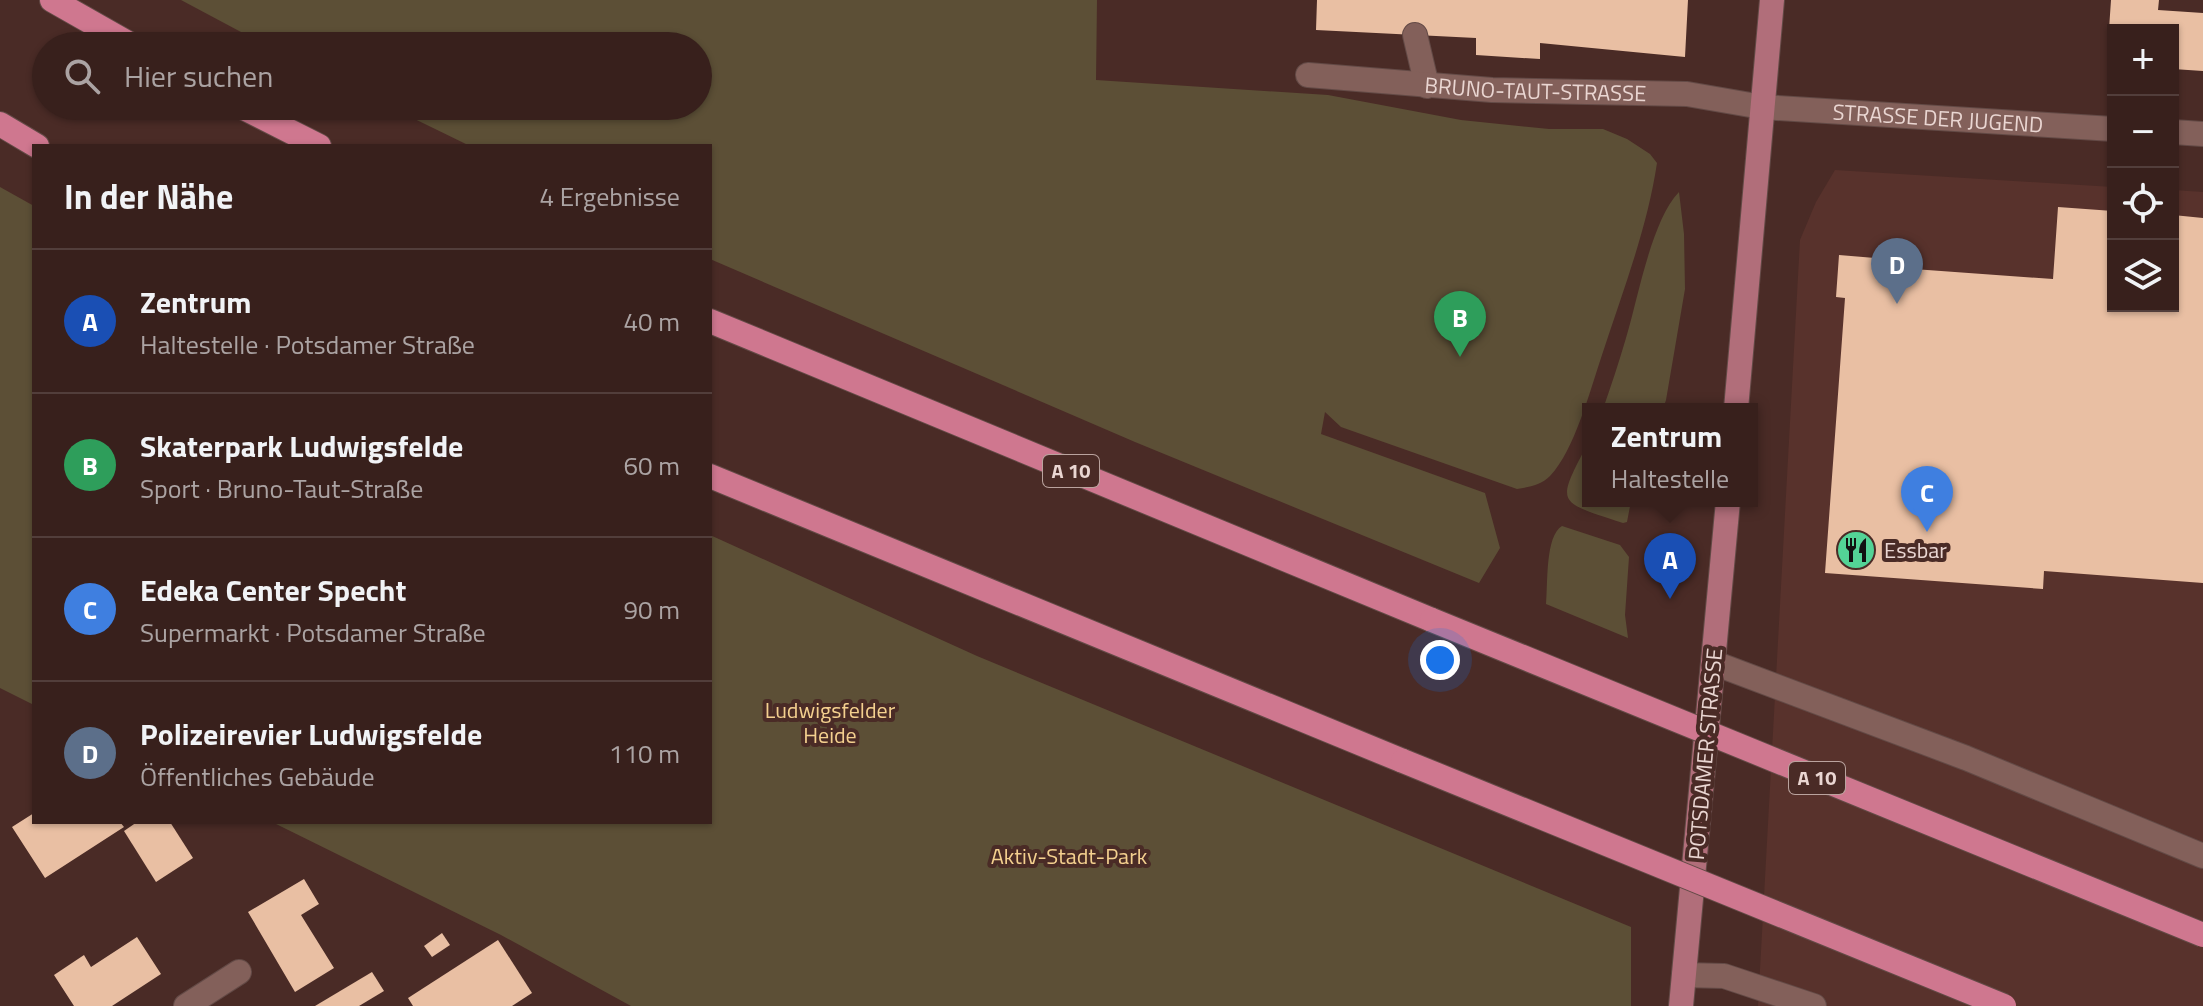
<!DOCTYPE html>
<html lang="de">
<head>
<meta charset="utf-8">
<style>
  :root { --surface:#38201c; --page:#3f2825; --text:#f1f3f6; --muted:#aba3a3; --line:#523e3b; --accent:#53d396 }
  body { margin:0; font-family:"Titillium Web",sans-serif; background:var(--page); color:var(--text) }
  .controls { position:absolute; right:24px; top:24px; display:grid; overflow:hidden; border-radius:0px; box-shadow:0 2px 6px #0004 }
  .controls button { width:72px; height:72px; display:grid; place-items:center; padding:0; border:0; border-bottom:2px solid var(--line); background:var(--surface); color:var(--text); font:40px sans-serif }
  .you { position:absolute; left:1440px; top:660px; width:28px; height:28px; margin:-20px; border:6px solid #fff; border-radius:50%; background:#1a73e8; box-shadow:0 0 0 12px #1a73e833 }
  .badge { display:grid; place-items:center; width:52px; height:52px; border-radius:50%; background:var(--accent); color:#fff; font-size:26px; font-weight:700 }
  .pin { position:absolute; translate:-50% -66px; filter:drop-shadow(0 2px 4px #0008) }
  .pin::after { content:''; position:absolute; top:42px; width:28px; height:24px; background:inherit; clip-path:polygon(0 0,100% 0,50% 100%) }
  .popup { position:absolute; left:1582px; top:403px; width:176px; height:104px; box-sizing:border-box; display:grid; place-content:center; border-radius:0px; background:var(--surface); filter:drop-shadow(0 2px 6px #0005); font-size:26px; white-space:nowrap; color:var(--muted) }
  .popup b { font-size:30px; color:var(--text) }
  .popup::after { content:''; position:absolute; left:50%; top:100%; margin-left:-16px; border:16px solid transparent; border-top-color:var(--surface) }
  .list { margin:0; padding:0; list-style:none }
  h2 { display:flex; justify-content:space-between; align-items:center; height:104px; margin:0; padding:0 32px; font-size:34px }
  h2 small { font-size:26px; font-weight:400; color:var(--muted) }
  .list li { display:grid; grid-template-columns:52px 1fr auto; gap:24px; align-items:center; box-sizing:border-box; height:144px; padding:0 32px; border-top:2px solid var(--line) }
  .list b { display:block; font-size:30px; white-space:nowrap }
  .list p { margin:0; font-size:26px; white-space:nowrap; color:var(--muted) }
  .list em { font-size:26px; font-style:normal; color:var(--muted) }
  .icon { flex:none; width:44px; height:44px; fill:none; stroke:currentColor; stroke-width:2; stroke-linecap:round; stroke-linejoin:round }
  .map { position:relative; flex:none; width:2203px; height:1006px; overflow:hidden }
  .search { position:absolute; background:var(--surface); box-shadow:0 2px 6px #0004; left:32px; top:32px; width:680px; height:88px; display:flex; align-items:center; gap:20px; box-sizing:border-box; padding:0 28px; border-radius:44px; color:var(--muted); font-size:30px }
  .panel { position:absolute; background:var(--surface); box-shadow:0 2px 6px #0004; left:32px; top:144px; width:680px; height:680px; border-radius:0px }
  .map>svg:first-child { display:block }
  .built { fill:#58322c }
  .green { fill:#5c4f36 }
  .building { fill:#e9bfa3 }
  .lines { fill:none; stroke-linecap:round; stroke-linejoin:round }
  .minor-casing { stroke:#634a46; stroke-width:26 }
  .major-casing { stroke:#634a46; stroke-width:26 }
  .highway-casing { stroke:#634a46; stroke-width:26 }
  .minor { stroke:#83605a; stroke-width:24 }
  .major { stroke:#b16e7a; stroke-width:24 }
  .highway { stroke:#cf778f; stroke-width:24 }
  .highway-bridge-casing { stroke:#634a46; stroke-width:26; stroke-linecap:butt }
  .highway-bridge { stroke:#cf778f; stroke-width:24 }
  .labels { text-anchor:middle; stroke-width:8; stroke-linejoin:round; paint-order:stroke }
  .shield { fill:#4a2b26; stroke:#baa39e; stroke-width:2 }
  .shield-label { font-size:20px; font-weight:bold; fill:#ead6d2 }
  .street-label { font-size:22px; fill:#ead6d2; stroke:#4a2b26 }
  .poi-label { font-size:22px; fill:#ead6d2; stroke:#4a2b26; text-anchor:start }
  .park-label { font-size:22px; fill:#f4d08f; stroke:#4a2b26 }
</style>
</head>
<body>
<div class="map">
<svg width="2203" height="1006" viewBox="0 0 2203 1006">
  <rect width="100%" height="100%" fill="#4a2b26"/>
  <polygon class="built" points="1835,170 2113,187 2113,306 2173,306 2173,190 2203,192 2203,1006 1758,1006 1800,240 1816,202"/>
  <g class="green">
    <path d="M181,0H1097L1096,80L1328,95L1461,120L1549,129H1603L1627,139L1650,154L1657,163C1647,230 1622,293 1601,358C1590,391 1574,451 1550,476C1541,485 1529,487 1517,489L1341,427L1325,412L1321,434L1485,493L1500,548L1479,583L1135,442L710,259V146H470L388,106H698V46H267Z"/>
    <polygon points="0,187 34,206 34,705 0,688"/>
    <path d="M1679,192L1684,234L1685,289L1666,400L1663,409H1603C1611,386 1619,362 1626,338C1638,299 1651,221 1679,192Z"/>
    <path d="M1588,443V501H1631L1627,522L1623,523C1557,501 1555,506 1588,443Z"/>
    <path d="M1562,526L1620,545L1629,557L1625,615L1628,638L1546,604C1548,584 1545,536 1562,526Z"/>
    <polygon points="710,535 977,656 1631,927 1631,1006 631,1006 501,935 272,822 710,822"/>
  </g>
  <g class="building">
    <polygon points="1317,0 1688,0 1685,57 1540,43 1540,59 1476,55 1476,38 1316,30"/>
    <polygon points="2111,0 2159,0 2158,10 2203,13 2203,71 2173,69 2173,30 2113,30 2113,45 2108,44"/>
    <polygon points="2058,207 2113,211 2113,306 2173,306 2173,215 2203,218 2203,583 2044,571 2043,589 1825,573 1845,298 1836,297 1839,255 1887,259 1886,267 2053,279"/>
    <polygon points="34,813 34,822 120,822 124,827 45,878 12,827"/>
    <polygon points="137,822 170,822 193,858 156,882 124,831"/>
    <polygon points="304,879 319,904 301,915 334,968 295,992 248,912"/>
    <polygon points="442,933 450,945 432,957 424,946"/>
    <polygon points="137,937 161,974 112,1006 74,1006 54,975 84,955 91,967"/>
    <polygon points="498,940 532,993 512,1006 413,1006 408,998"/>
    <polygon points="372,972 384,991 359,1006 315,1006"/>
  </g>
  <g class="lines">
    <defs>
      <g id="minor">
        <polyline points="1415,35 1427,86"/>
        <path id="s1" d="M1308,75L1492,90L1687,94L1762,107L2113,129"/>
        <polyline points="2173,132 2203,134"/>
        <polyline points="1714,663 1966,758 2203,856"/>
        <polyline points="1684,975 1724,976 1814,1006"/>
        <polyline points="186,1006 239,972"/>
      </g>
      <g id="major">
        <polyline points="1736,409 1772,0"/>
        <polyline points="1681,1006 1728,501"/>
      </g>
      <g id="highway">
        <polyline points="52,0 133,46"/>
        <polyline points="240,106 319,146"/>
        <polyline points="0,124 37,146"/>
        <polyline points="710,321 1432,620"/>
        <polyline points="710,476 1403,761"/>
      </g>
    </defs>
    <use href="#minor" class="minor-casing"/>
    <use href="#major" class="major-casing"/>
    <use href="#highway" class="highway-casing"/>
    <use href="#minor" class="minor"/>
    <use href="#major" class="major"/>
    <use href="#highway" class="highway"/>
    <defs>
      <g id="highway-bridge">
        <polyline points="1432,620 2203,935"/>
        <polyline points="1403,761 2004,1006"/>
      </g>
    </defs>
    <use href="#highway-bridge" class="highway-bridge-casing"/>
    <use href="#highway-bridge" class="highway-bridge"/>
  </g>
  <defs>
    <symbol id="restaurant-disc" viewBox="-11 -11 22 22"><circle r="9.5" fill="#53d396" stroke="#4a2b26"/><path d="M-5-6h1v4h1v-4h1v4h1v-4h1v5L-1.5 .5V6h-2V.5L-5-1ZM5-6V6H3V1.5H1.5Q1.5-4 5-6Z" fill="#111"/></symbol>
  </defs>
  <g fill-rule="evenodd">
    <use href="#restaurant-disc" x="1834" y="528" width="44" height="44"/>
  </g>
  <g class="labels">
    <g class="shield">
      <rect x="1043" y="455" width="56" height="32" rx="6"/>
      <rect x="1789" y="762" width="56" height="32" rx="6"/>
    </g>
    <g class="shield-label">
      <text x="1071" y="478">A 10</text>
      <text x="1817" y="785">A 10</text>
    </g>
    <g class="street-label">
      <text dy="8" stroke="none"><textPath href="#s1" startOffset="228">BRUNO-TAUT-STRASSE</textPath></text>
      <text dy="8" stroke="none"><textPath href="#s1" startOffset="632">STRASSE DER JUGEND</textPath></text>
      <text transform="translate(1705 754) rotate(-85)" y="8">POTSDAMER STRASSE</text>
    </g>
    <g class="poi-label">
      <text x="1884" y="558">Essbar</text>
    </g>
    <g class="park-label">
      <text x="830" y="718">Ludwigsfelder<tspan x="830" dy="25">Heide</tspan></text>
      <text x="1069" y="864">Aktiv-Stadt-Park</text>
    </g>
  </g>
</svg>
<div class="controls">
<button>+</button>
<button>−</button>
<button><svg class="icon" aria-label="locate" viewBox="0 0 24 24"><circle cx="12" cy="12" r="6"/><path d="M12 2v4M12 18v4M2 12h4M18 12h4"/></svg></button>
<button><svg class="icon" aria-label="layers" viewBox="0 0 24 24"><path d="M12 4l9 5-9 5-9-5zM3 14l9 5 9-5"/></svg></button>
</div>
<div class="you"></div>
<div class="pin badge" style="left:1670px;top:599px;background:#1a4fb4">A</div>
<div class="popup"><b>Zentrum</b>Haltestelle</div>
<div class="pin badge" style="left:1460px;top:357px;background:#2e9e5b">B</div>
<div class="pin badge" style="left:1927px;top:532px;background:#3f7fe0">C</div>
<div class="pin badge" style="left:1897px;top:304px;background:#5c6f8a">D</div>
<div class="search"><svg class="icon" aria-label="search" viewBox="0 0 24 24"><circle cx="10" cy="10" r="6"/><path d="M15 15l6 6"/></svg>Hier suchen</div>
<section class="panel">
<h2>In der Nähe<small>4 Ergebnisse</small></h2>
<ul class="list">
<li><span class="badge" style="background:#1a4fb4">A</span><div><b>Zentrum</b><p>Haltestelle · Potsdamer Straße</p></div><em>40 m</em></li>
<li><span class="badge" style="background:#2e9e5b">B</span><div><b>Skaterpark Ludwigsfelde</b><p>Sport · Bruno-Taut-Straße</p></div><em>60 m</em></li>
<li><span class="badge" style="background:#3f7fe0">C</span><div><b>Edeka Center Specht</b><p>Supermarkt · Potsdamer Straße</p></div><em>90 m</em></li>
<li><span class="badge" style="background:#5c6f8a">D</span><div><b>Polizeirevier Ludwigsfelde</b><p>Öffentliches Gebäude</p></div><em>110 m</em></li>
</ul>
</section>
</div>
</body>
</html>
